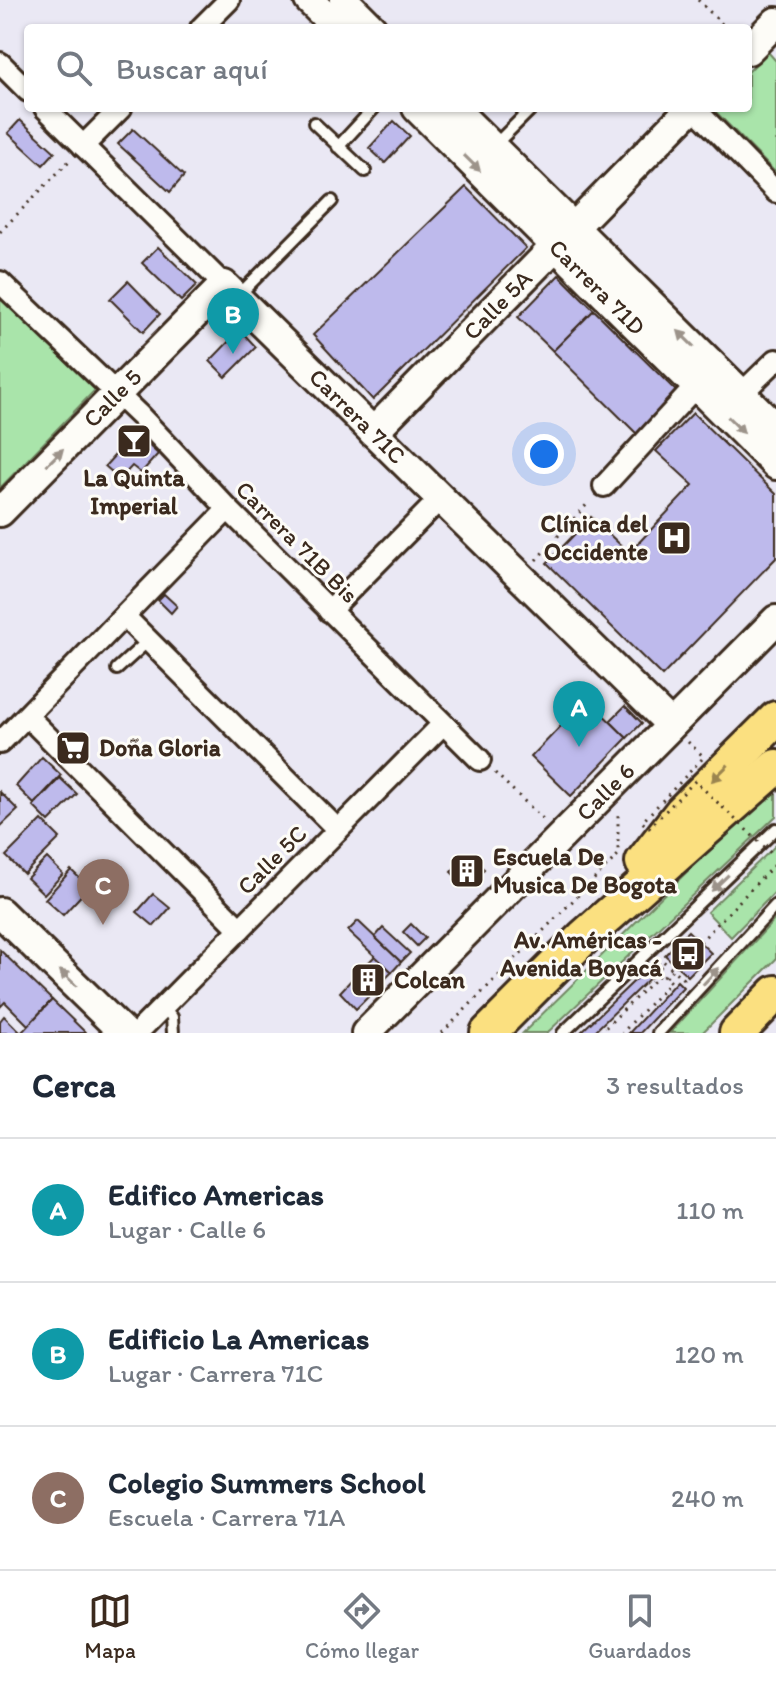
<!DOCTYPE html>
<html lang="es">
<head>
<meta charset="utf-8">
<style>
  :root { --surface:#fff; --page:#f2f2f3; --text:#1f2937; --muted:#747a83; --line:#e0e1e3; --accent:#3b2a1e }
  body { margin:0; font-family:Itim,sans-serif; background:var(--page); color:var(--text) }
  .you { position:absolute; left:544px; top:454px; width:28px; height:28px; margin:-20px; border:6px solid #fff; border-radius:50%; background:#1a73e8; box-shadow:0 0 0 12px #1a73e833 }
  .badge { display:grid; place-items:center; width:52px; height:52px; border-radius:50%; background:var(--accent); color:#fff; font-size:26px; font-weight:700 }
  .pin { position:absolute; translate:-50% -66px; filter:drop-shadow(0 2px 4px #0008) }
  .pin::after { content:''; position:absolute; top:42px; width:28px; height:24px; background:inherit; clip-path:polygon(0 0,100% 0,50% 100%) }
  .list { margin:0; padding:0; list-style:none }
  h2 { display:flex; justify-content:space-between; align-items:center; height:104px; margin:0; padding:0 32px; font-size:34px }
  h2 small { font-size:26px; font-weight:400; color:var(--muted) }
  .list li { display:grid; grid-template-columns:52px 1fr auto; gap:24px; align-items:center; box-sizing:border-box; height:144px; padding:0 32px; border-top:2px solid var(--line) }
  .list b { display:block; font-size:30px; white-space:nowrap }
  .list p { margin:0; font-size:26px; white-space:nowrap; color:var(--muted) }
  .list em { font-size:26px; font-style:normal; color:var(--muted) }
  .icon { flex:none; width:44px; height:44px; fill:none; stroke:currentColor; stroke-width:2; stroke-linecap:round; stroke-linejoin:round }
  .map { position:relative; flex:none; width:776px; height:1033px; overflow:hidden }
  .search { position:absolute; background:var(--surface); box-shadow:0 2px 6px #0004; left:24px; right:24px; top:24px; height:88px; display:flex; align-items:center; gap:20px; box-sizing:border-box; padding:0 28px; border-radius:8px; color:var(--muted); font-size:30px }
  .sheet { height:536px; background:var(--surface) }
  nav { display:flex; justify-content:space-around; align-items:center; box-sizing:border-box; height:112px; border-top:2px solid var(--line); background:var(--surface); font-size:22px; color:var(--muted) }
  nav a { display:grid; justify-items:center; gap:4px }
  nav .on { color:var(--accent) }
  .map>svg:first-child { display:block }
  .green { fill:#a9e4aa; stroke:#728764; stroke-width:2 }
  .building { fill:#bebaec; stroke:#3b2a1e; stroke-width:2 }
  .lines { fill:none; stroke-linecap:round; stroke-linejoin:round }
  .lane-casing { stroke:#3b2a1e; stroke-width:16 }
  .street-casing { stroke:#3b2a1e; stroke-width:26 }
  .secondary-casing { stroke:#3b2a1e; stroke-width:34 }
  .highway-casing { stroke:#3b2a1e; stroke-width:40 }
  .path { stroke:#3b2a1e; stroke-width:3; stroke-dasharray:2 6; stroke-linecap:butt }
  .lane { stroke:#fdfcf7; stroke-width:10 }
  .street { stroke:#fdfcf7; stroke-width:20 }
  .secondary { stroke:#fdfcf7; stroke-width:28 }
  .highway { stroke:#fbe080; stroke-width:34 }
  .path-bridge { stroke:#3b2a1e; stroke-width:3; stroke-dasharray:2 6; stroke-linecap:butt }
  .oneway { fill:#9c938a }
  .oneway2 { fill:#9b854f }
  .labels { text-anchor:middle; stroke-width:6; stroke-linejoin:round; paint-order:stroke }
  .street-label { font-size:24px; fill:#3b2a1e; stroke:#fdfcf7 }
  .poi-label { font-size:24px; font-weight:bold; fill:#3b2a1e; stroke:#fdfcf7; text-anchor:start }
</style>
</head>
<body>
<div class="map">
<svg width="776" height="1033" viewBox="0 0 776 1033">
  <rect width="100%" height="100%" fill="#eae8f4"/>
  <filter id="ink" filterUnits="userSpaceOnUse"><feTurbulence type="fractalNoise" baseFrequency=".0125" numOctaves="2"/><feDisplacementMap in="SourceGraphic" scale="16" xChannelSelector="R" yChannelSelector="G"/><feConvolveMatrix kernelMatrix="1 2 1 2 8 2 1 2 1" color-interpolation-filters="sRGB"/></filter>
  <g filter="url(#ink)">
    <g class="green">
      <polygon points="768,52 776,61 776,173 712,108 748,108 748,72"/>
      <polygon points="0,297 95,390 0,488"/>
      <polygon points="776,791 776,816 547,1033 523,1033 707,852"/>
      <polygon points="776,845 776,891 731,937 707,912"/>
      <polygon points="776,918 776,959 702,1033 670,1033"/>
    </g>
    <g class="building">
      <polygon points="20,120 55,152 43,165 8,133"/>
      <polygon points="394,121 410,136 385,163 369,148"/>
      <polygon points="133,129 184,176 170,192 118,144"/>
      <polygon points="466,187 526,248 373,400 313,335"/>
      <polygon points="158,247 197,285 181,301 142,263"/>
      <polygon points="559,275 594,310 553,351 518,317"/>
      <polygon points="128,281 160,314 143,332 110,299"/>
      <polygon points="594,310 680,395 639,436 553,351"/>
      <polygon points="240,330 256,347 226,377 210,361"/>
      <polygon points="693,413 776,494 776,558 662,676 547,563 591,517 629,553 693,485 656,451"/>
      <polygon points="135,433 158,454 141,473 132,466 120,479 105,466"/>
      <polygon points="164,594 177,606 171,613 158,600"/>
      <polygon points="587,699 627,738 571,796 531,757"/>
      <polygon points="625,706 642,723 627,738 610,721"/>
      <polygon points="42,757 61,775 34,804 16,786"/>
      <polygon points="60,778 77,794 49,822 33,806"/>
      <polygon points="0,792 18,810 0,827"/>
      <polygon points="42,820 60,838 24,874 6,856"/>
      <polygon points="467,854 484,869 467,887 451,872"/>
      <polygon points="47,858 63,874 44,894 27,878"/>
      <polygon points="71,870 89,887 63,915 45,899"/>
      <polygon points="153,894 170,908 154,926 137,912"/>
      <polygon points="358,921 401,962 392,972 348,931"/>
      <polygon points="411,924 425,938 417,946 403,932"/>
      <polygon points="383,928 410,953 401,962 375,937"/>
      <polygon points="688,931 711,953 688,976 665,955"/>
      <polygon points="0,950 52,1000 28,1025 5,1002 0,1007"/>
      <polygon points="375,956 392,972 380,984 364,967"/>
      <polygon points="655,961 661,967 593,1033 580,1033"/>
      <polygon points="364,967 380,984 372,993 355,976"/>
      <polygon points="355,976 372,993 356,1009 340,992"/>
      <polygon points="677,981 683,987 640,1033 629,1033"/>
      <polygon points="52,1000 86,1033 21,1033"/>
      <polygon points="4,1016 21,1033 0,1033 0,1021"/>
    </g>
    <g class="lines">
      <defs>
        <g id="lane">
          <polyline points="314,123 365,171"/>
          <polyline points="494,146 532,108"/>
          <polyline points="338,147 374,108"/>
          <polyline points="238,296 332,201"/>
          <polyline points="117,669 149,640"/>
          <polyline points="163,1007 172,1017 173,1033"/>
          <polyline points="563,1033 776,829"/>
          <polyline points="658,1033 776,905"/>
        </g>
        <g id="street">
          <polyline points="201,28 229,0"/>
          <polyline points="0,63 28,91"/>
          <polyline points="45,108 224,285"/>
          <polyline points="694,108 776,192"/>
          <polyline points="83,146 121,108"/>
          <polyline points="0,282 140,416 228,509 480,760"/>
          <polyline points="741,394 776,360"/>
          <polyline points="604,486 696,386"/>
          <polyline points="329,611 440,499"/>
          <polyline points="125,617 338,830"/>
          <polyline points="27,716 240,929"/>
          <polyline points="0,743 228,509"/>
          <polyline points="137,1033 443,724"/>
        </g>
        <g id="secondary">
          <polyline points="309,0 337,28"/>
          <polyline points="344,0 372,28"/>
          <polyline points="748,50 776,22"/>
          <path id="s1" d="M417,108L776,465"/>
          <polyline points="453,108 776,428"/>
          <path id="s2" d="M373,432L691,108"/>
          <path id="s3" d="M0,512L224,285L671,725"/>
          <polyline points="0,912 124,1033"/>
          <path id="s4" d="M366,1033L776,620"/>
        </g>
        <g id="highway">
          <polyline points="643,862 682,812 776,719"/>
          <polyline points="488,1033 584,937 776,767"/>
          <polyline points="737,1033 776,993"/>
        </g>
      </defs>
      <use href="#lane" class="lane-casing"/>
      <use href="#street" class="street-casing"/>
      <use href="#secondary" class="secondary-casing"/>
      <use href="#highway" class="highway-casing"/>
      <g class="path">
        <polyline points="698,0 726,28"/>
        <polyline points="0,232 70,160"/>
        <polyline points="536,560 590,501"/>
        <polyline points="688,742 703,756"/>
        <polyline points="495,773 544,820"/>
        <polyline points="700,942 776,863"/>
        <polyline points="658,964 662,960 683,979 680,984"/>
        <polyline points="665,977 676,965"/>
        <polyline points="442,1033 618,855 618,814"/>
        <polyline points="600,1033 661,973 670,982 622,1033"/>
      </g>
      <use href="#lane" class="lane"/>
      <use href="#street" class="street"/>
      <use href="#secondary" class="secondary"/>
      <use href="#highway" class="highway"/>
      <polyline class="path-bridge" points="702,759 642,822 649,828 695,781 776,858"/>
    </g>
    <defs><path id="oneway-solid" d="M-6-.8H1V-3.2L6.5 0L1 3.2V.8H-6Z" transform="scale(2)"/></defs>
    <g class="oneway">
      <use href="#oneway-solid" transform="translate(472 163) rotate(45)"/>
      <use href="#oneway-solid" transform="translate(686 339) rotate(-135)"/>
      <use href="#oneway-solid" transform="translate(736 425) rotate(45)"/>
      <use href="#oneway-solid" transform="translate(55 457) rotate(-45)"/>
      <use href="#oneway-solid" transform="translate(720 883) rotate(136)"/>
      <use href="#oneway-solid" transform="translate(711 976) rotate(-47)"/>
      <use href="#oneway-solid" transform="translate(68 978) rotate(-136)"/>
    </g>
    <use class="oneway2" href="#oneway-solid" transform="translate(720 773) rotate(135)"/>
  </g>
  <defs>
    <symbol id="bar-square" viewBox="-11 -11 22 22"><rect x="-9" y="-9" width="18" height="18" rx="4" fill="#3b2a1e" stroke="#fdfcf7"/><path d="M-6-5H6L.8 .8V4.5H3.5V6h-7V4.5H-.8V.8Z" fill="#fff"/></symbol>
    <symbol id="hospital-square" viewBox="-11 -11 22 22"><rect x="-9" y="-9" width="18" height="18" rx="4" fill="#3b2a1e" stroke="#fdfcf7"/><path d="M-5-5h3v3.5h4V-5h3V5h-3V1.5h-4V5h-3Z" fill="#fff"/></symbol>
    <symbol id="supermarket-square" viewBox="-11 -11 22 22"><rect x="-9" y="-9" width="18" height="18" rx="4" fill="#3b2a1e" stroke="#fdfcf7"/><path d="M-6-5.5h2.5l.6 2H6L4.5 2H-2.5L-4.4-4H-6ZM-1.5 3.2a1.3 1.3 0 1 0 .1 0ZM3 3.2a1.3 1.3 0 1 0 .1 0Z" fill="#fff"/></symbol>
    <symbol id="building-square" viewBox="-11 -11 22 22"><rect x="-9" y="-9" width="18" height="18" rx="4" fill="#3b2a1e" stroke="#fdfcf7"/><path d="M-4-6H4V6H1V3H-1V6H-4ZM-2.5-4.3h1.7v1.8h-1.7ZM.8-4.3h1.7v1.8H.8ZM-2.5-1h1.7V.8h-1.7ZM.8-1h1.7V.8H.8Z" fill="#fff"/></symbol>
    <symbol id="bus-square" viewBox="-11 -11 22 22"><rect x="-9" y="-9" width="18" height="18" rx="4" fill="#3b2a1e" stroke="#fdfcf7"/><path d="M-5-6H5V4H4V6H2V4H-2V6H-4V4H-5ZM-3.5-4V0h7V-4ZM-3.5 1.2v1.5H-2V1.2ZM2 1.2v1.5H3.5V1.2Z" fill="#fff"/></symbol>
  </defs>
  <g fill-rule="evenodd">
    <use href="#bar-square" x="114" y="421" width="40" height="40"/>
    <use href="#hospital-square" x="654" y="518" width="40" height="40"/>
    <use href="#supermarket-square" x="53" y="728" width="40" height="40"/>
    <use href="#building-square" x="447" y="851" width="40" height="40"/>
    <use href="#bus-square" x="668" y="934" width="40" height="40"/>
    <use href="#building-square" x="348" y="960" width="40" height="40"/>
  </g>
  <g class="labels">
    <g class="street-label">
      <text dy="8" stroke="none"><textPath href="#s1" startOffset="254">Carrera 71D</textPath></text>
      <text dy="8" stroke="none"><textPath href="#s2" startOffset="178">Calle 5A</textPath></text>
      <text dy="8" stroke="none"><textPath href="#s3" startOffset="160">Calle 5</textPath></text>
      <text dy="8" stroke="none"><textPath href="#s3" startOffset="506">Carrera 71C</textPath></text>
      <text transform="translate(297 542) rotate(45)" y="8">Carrera 71B Bis</text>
      <text dy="8" stroke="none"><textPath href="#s4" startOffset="340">Calle 6</textPath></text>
      <text transform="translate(272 860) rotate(-45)" y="8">Calle 5C</text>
    </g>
    <g class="poi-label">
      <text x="134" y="486" text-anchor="middle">La Quinta<tspan x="134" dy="28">Imperial</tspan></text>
      <text x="648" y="532" text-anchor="end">Clínica del<tspan x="648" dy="28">Occidente</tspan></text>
      <text x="99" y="756">Doña Gloria</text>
      <text x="493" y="865">Escuela De<tspan x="493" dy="28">Musica De Bogota</tspan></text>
      <text x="662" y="948" text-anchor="end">Av. Américas -<tspan x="662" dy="28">Avenida Boyacá</tspan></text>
      <text x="394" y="988">Colcan</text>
    </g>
  </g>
</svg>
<div class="you"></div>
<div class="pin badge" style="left:579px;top:747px;background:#0f9aa8">A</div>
<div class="pin badge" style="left:233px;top:354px;background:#0f9aa8">B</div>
<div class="pin badge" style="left:103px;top:925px;background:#8d6e63">C</div>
<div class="search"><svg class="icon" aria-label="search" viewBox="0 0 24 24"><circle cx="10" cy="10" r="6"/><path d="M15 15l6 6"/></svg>Buscar aquí</div>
</div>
<section class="sheet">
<h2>Cerca<small>3 resultados</small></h2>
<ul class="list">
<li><span class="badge" style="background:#0f9aa8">A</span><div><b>Edifico Americas</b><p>Lugar · Calle 6</p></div><em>110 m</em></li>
<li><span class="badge" style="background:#0f9aa8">B</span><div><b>Edificio La Americas</b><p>Lugar · Carrera 71C</p></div><em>120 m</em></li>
<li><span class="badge" style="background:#8d6e63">C</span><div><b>Colegio Summers School</b><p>Escuela · Carrera 71A</p></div><em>240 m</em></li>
</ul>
</section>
<nav>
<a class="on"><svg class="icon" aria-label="map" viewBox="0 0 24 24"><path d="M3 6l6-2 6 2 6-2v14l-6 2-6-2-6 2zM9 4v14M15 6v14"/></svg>Mapa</a>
<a><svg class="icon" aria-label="directions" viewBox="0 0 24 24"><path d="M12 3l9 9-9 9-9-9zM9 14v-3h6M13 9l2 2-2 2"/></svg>Cómo llegar</a>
<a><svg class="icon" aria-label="saved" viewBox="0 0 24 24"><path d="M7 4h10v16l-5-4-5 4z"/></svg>Guardados</a>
</nav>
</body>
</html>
